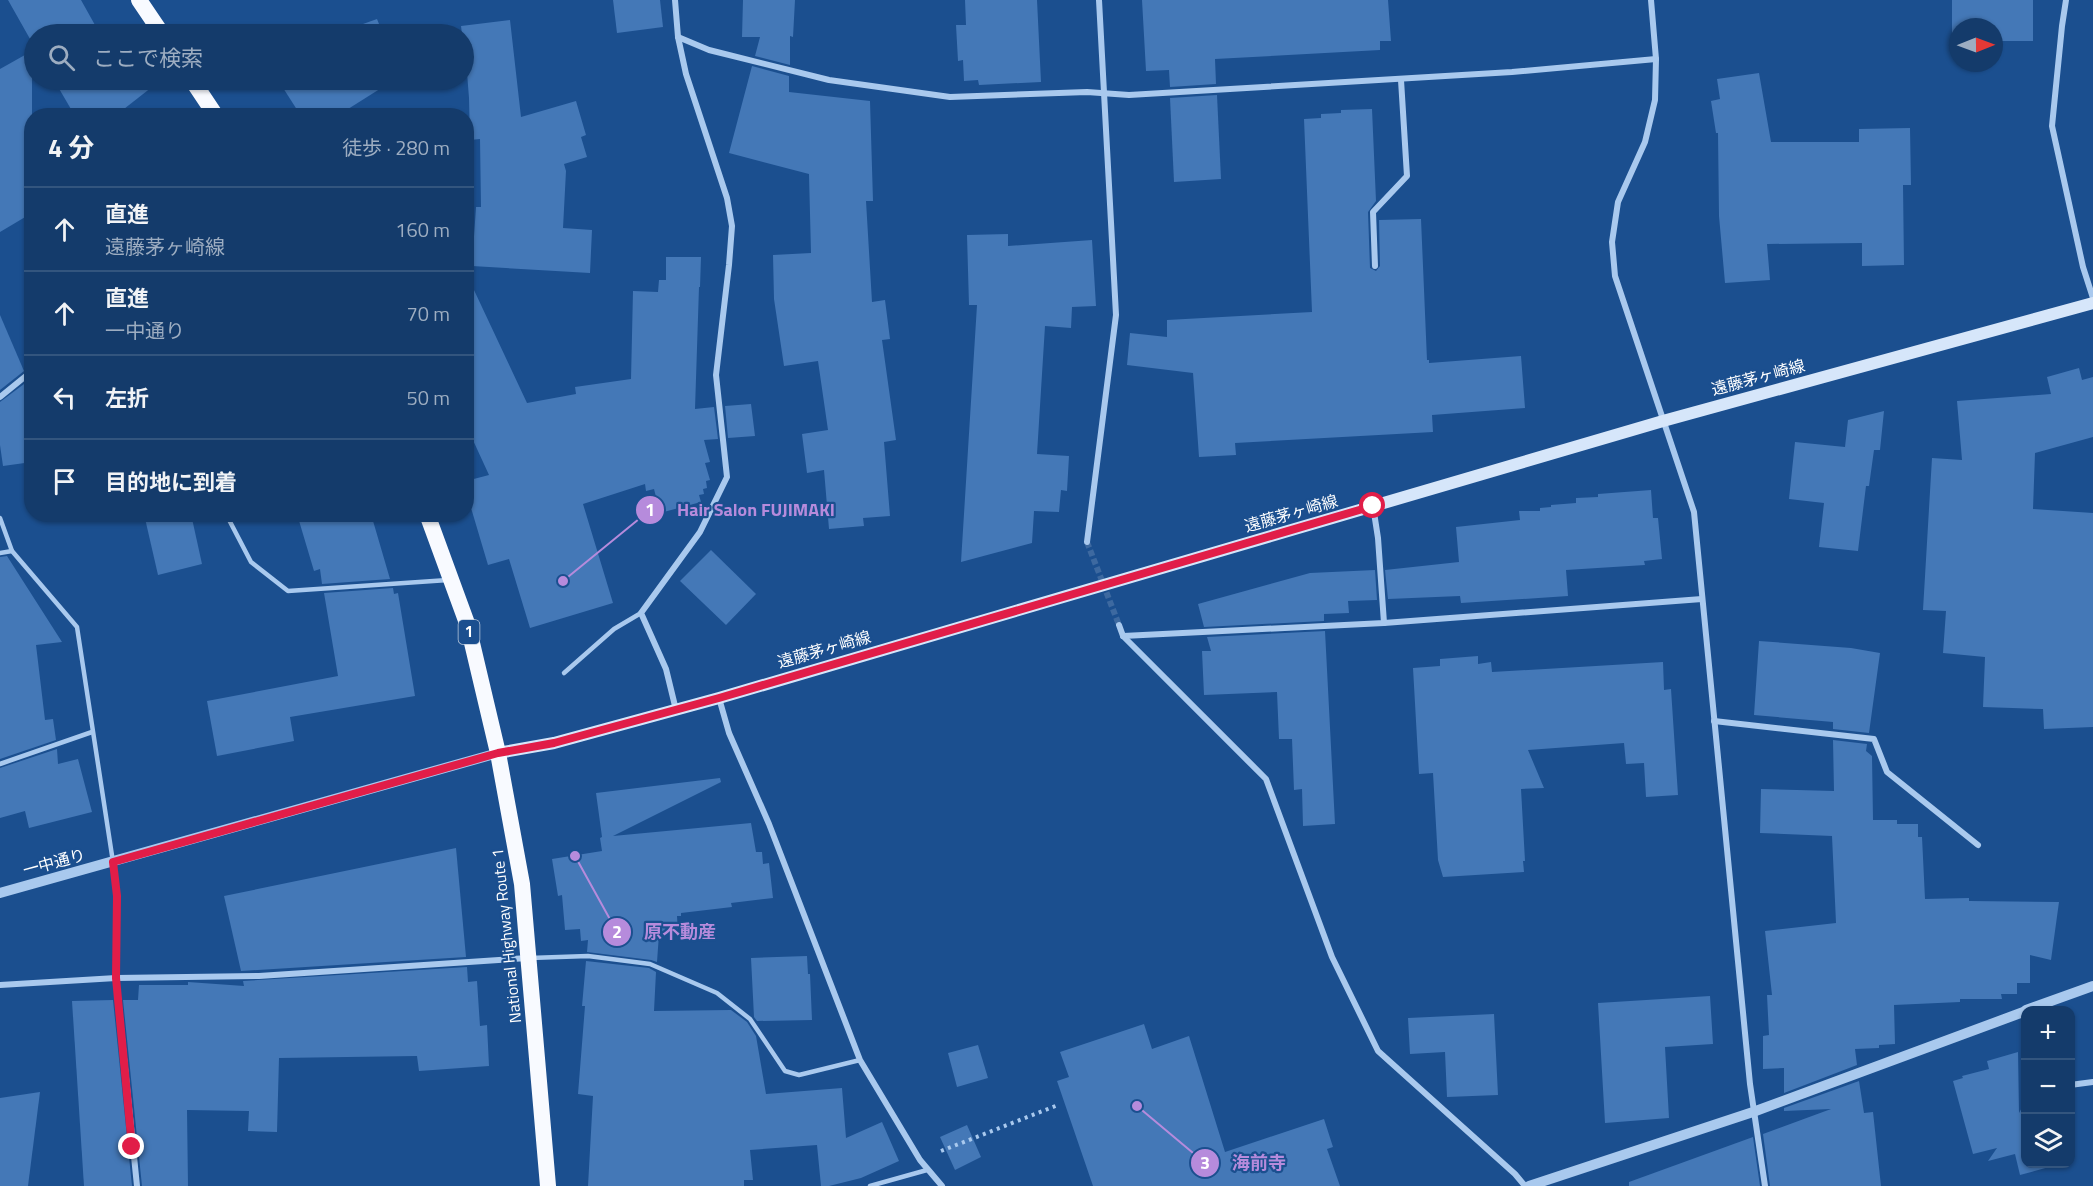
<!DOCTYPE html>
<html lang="ja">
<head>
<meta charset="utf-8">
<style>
  :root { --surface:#143b6b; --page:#214673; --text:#f1f3f6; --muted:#9dadc1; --line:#33557e }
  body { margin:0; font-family:"Titillium Web","Noto Sans JP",sans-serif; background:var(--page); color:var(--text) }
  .controls { position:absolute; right:18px; bottom:18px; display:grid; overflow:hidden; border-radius:12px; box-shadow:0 2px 4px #0004 }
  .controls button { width:54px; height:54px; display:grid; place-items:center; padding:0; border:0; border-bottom:2px solid var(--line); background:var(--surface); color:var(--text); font:30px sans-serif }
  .compass { position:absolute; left:1949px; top:18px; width:54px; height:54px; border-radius:50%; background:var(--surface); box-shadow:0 2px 4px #0004; rotate:89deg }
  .stop { position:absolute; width:18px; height:18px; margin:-14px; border:4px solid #e11d48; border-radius:50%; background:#fff }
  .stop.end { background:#e11d48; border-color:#fff; box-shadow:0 2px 6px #0008 }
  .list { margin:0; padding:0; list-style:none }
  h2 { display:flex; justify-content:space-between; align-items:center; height:78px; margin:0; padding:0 24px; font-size:26px }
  h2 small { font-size:20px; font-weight:400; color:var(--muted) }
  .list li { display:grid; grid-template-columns:39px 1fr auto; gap:18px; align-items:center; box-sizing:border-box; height:84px; padding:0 24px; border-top:2px solid var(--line) }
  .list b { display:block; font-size:22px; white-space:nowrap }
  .list p { margin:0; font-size:20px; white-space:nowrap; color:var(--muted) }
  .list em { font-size:20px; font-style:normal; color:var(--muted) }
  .icon { flex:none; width:33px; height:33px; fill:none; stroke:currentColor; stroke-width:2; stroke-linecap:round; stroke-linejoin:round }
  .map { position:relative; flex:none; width:2093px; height:1186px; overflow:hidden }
  .search { position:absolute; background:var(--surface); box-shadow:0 2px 4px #0004; left:24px; top:24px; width:450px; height:66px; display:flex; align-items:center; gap:15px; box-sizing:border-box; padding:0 21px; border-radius:33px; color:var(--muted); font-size:22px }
  .panel { position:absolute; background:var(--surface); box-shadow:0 2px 4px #0004; left:24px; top:108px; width:450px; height:414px; border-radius:24px }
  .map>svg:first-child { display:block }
  .building { fill:#4478b7 }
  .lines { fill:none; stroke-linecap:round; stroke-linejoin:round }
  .minor-tunnel { stroke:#3d69a0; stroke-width:6; stroke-dasharray:6 3; stroke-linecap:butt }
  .path { stroke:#a9c9ee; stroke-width:4; stroke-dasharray:3 4.5; stroke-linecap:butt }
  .service { stroke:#a9c9ee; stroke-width:4.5 }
  .minor { stroke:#a9c9ee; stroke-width:6 }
  .tertiary { stroke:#a9c9ee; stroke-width:10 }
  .secondary { stroke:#d6e6fa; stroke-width:12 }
  .trunk { stroke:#f8faff; stroke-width:16 }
  .route { stroke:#e11d48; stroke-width:8 }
  .labels { text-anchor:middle; stroke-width:4.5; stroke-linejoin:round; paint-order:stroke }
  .shield { fill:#1b4f8f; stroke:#bbcadd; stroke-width:1.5 }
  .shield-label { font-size:15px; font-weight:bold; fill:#fff }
  .street-label { font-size:16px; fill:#fff; stroke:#1b4f8f }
  .leader { fill:none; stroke:#b68bdc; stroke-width:2 }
  .callout-dot { fill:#b68bdc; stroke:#1b4f8f; stroke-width:2 }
  .mark-label { font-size:18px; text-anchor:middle; font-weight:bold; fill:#fff }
  .callout-label { font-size:18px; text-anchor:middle; font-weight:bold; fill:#b68bdc; stroke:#1b4f8f; stroke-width:4.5; stroke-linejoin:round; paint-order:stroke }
</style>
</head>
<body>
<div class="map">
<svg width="2093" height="1186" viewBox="0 0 2093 1186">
  <rect width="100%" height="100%" fill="#1b4f8f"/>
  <g class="building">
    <polygon points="8,0 81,0 100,34 34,34 34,46"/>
    <polygon points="613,0 660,0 663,27 617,33"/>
    <polygon points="743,0 795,0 793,37 790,36 790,65 755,56 760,37 742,37"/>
    <polygon points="965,0 1037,0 1041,82 979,85 978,80 964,81 963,60 958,61 956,25 966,25"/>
    <polygon points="1142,0 1388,0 1391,41 1380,41 1380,50 1215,59 1216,84 1170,87 1169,70 1146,71"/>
    <polygon points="1952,0 2033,0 2033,41 1994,41 1994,27 1958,27 1958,41 1952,42"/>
    <polygon points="377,19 383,34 335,34"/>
    <polygon points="510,20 521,117 576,101 586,135 581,137 587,157 564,164 566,171 563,228 592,230 590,273 472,266 476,207 481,207 480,139 470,140 469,98 464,34 462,34 461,26"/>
    <polygon points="32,51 32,213 0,232 0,69"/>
    <polygon points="752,66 789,76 789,92 870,101 873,201 866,201 872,302 885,300 890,339 882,340 896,440 884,442 890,516 863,518 864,526 829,529 824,470 807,473 802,434 828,430 818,361 784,366 774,299 773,255 811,253 809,174 729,153"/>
    <polygon points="1759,73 1771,142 1859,142 1859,129 1910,128 1911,185 1903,185 1904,265 1862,266 1862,243 1767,244 1770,280 1725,283 1719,216 1718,133 1716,133 1711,101 1720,99 1717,79"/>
    <polygon points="54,80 161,80 115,116 75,116"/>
    <polygon points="278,80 394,80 337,116 301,116"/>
    <polygon points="1217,95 1221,179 1174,182 1170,98"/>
    <polygon points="1372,109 1376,201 1368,212 1370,268 1376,271 1380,266 1379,220 1421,219 1427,360 1429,360 1429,363 1521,356 1525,408 1432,415 1433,432 1235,443 1236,455 1199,457 1193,373 1127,365 1130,333 1167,337 1167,320 1312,312 1304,119 1321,118 1321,114 1341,113 1341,110"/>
    <polygon points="1008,234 1008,246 1092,240 1096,306 1072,307 1071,328 1045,326 1037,454 1069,456 1067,491 1061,490 1059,512 1034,511 1032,543 961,562 977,305 969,305 967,235"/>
    <polygon points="666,257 701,257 700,287 699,287 695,409 714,407 718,439 704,440 710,462 705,463 710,480 706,481 707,488 703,489 704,494 699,495 701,502 660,513 654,489 646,491 645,484 583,504 613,603 530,628 509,559 488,565 466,491 466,481 489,475 466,425 466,273 527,403 576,394 575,387 631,379 633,291 658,292 659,280 666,280"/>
    <polygon points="0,315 24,371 0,390"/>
    <polygon points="2079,368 2082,380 2093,377 2093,437 2035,453 2033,509 2093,513 2093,727 2044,729 2043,709 1983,707 1985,657 1943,653 1946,611 1923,610 1932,458 1962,460 1957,401 2051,394 2047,377"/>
    <polygon points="28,381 32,389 32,462 3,466 0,445 0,402"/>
    <polygon points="751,404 755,436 728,438 725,406"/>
    <polygon points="1884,411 1880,450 1874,450 1869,486 1866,486 1858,551 1819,547 1824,503 1789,499 1795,442 1845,447 1848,420"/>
    <polygon points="1651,490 1653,518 1658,518 1662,559 1644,561 1645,565 1566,570 1568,596 1461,603 1460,596 1388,599 1385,570 1459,562 1456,527 1520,520 1519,511 1540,511 1540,508 1551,507 1551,505 1576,503 1576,498 1598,497 1598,494"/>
    <polygon points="144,514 191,514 202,564 158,575"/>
    <polygon points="297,514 371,514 390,579 322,584 320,569 314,571"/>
    <polygon points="711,550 756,594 726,625 680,581"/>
    <polygon points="7,556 62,642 36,645 45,720 53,719 56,740 0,759 0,557"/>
    <polygon points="1375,570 1377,600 1348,601 1349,613 1324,614 1324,621 1204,627 1198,604 1310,573"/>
    <polygon points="393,588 394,594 398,593 415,696 290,717 294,741 217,756 207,701 338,676 324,593"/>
    <polygon points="1325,631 1335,824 1303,826 1302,789 1294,790 1292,739 1279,739 1277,692 1204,695 1202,651 1211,651 1207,637"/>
    <polygon points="1759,641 1851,648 1880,653 1869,733 1833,729 1833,722 1754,715"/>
    <polygon points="1478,656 1478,664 1491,662 1492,672 1663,662 1664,690 1671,689 1678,795 1646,797 1644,763 1626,764 1624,743 1528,750 1544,788 1521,789 1525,861 1523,861 1524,872 1443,877 1438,860 1433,773 1419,774 1413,668 1440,666 1440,659"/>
    <polygon points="1833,740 1867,744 1866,751 1872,756 1873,820 1897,820 1897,824 1918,824 1918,837 1922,837 1925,899 1969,898 1969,901 2059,902 2051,960 2030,955 2030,983 2017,983 2017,994 2001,994 2002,999 1960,999 1960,1002 1894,1005 1895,1044 1879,1045 1879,1048 1855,1049 1857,1065 1784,1093 1784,1068 1763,1069 1763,1036 1769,1035 1767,995 1772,995 1765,931 1836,923 1832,836 1760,833 1761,789 1834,791"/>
    <polygon points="57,749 58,764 78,759 92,812 29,828 25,811 0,818 0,768"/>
    <polygon points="720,778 721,782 613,836 751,823 756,852 762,852 763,864 769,863 773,898 731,903 732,907 681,913 681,916 677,916 678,933 659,934 657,962 651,960 587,952 588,940 581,941 580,929 565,930 562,895 558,896 552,859 602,851 600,838 602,837 596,793"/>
    <polygon points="456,848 466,957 241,971 224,896"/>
    <polygon points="807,956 808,974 810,974 812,1020 757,1021 754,1017 751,958"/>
    <polygon points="586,961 649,968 656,972 654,1011 731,1010 747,1022 756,1036 766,1094 842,1088 846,1138 882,1122 899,1161 861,1178 829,1186 821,1186 817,1145 750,1150 753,1180 744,1180 744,1186 588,1186 593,1096 578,1094 585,1006 582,1006"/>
    <polygon points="467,967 468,982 477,981 480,1026 487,1025 489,1066 419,1071 417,1056 279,1058 277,1132 248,1131 249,1111 187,1110 188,1186 142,1186 123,1000 138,1000 139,985 188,985 188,982 244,986 243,981"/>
    <polygon points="1710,996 1713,1044 1665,1047 1669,1118 1605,1123 1598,1003"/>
    <polygon points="113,1000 132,1186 84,1186 72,1001"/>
    <polygon points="1494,1014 1498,1095 1447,1097 1445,1052 1410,1054 1408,1018"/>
    <polygon points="1144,1024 1152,1049 1189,1036 1225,1152 1324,1119 1333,1147 1327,1149 1340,1186 1093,1186 1057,1081 1069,1077 1060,1052"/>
    <polygon points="978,1045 988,1078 957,1087 948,1053"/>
    <polygon points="2018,1052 2019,1113 2025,1102 2025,1164 2048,1164 2049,1167 2020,1175 2015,1154 1988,1161 1997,1148 1973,1154 1953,1081 1963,1078 1962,1076 1989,1069 1987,1061"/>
    <polygon points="1859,1081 1864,1113 1873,1112 1881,1186 1770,1186 1763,1134 1831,1109 1784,1111 1784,1108"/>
    <polygon points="40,1092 28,1186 0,1186 0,1098"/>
    <polygon points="967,1125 981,1157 955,1170 940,1137"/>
    <polygon points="1753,1137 1760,1186 1629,1186 1629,1182"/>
  </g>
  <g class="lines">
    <polyline class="minor-tunnel" points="1087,542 1119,625"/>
    <polyline class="path" points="941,1151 1058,1105"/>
    <g class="service">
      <polyline points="226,514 251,562 288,591 448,580"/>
      <polyline points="0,518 12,551 77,627 113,862"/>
      <polyline points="0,553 12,551"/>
      <polyline points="564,673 614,629 641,613"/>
      <polyline points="0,764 92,732"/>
      <polyline points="530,958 588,956 650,964 717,993 750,1019 785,1071 799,1075 860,1060"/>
      <polyline points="870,1186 927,1170"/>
    </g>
    <g class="minor">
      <polyline points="675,0 678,37 686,74 727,198 732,226 729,265 716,375 727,477 700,532 641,613 666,669 676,710"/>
      <polyline points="1651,0 1656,59 1655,100 1645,142 1618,202 1612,242 1615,276 1694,512 1750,1084 1765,1186"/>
      <polyline points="2066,0 2062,26 2052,126 2083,267 2093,298"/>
      <polyline points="678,37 709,50 829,80 950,97 1087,92 1129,95 1512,72 1656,59"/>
      <polyline points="1375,266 1373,212 1407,176 1401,80"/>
      <polyline points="0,397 32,371"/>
      <polyline points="1373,506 1378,538 1384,623"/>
      <polyline points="1087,542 1116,315 1099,0"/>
      <polyline points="1119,625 1123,636 1266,779 1332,957 1378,1051 1515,1174 1525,1186"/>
      <polyline points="1123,636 1384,623 1702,599"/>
      <polyline points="719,698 729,733 769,824 860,1060 920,1160 942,1186"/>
      <polyline points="1714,721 1874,739 1887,772 1978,845"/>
      <polyline points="113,862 117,896 116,978 137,1186"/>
      <polyline points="0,985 116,978 259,976 528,958"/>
      <polyline points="2070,1085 2093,1082"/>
    </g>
    <g class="tertiary">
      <polyline points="0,893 498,753"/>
      <polyline points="2026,1010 2093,986"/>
      <polyline points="1529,1186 1753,1112 2026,1011"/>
    </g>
    <polyline class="secondary" points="498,753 554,743 719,698 1663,421 2093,303"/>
    <g class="trunk">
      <polyline points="139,0 162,34"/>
      <polyline points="192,80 216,116"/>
      <polyline points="427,514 468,626 498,753 522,884 548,1186"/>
    </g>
  </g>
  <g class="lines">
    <polyline class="route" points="132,1147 116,978 117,896 113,862 498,753 554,743 719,698 1373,506"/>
  </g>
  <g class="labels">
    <rect class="shield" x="458.5" y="620" width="21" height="24" rx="4.5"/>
    <g class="shield-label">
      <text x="469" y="637">1</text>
    </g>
    <g class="street-label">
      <text transform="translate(1758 377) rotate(-15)" y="6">遠藤茅ヶ崎線</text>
      <text transform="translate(1291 513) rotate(-16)" y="6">遠藤茅ヶ崎線</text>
      <text transform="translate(824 649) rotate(-16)" y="6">遠藤茅ヶ崎線</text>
      <text transform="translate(54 862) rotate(-15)" y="6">一中通り</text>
      <text transform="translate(506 936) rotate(-96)" y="6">National Highway Route 1</text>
    </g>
  </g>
  <path class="leader" d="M563 581L650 510M575 856L617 932M1137 1106L1205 1163"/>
  <g class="callout-dot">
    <circle cx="563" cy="581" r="6"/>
    <circle cx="575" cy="856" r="6"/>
    <circle cx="1137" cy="1106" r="6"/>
    <circle cx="650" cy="510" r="15"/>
    <circle cx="617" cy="932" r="15"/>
    <circle cx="1205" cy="1163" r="15"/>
  </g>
  <g class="mark-label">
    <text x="650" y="516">1</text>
    <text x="617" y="938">2</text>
    <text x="1205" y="1169">3</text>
  </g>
  <g class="callout-label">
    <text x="756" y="516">Hair Salon FUJIMAKI</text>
    <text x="680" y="938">原不動産</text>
    <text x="1259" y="1169">海前寺</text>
  </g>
</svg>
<div class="controls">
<button>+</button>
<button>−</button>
<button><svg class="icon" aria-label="layers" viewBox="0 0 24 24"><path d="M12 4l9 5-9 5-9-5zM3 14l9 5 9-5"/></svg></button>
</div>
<svg class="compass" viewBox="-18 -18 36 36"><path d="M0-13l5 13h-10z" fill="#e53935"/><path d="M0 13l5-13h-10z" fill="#9dadc1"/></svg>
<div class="stop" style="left:1373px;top:506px"></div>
<div class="stop end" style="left:132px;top:1147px"></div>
<div class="search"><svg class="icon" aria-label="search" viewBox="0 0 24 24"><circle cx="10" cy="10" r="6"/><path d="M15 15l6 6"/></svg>ここで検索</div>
<section class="panel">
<h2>4 分<small>徒歩 · 280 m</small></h2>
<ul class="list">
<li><svg class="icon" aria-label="ahead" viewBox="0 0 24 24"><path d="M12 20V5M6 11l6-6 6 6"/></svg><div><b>直進</b><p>遠藤茅ヶ崎線</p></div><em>160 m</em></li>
<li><svg class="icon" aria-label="ahead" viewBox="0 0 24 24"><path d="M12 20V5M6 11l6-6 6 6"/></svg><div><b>直進</b><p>一中通り</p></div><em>70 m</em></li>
<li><svg class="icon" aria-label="left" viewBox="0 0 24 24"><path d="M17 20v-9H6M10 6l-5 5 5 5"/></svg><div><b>左折</b></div><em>50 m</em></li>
<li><svg class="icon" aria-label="arrive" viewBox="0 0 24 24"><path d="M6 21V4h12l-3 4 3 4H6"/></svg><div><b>目的地に到着</b></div></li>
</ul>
</section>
</div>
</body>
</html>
